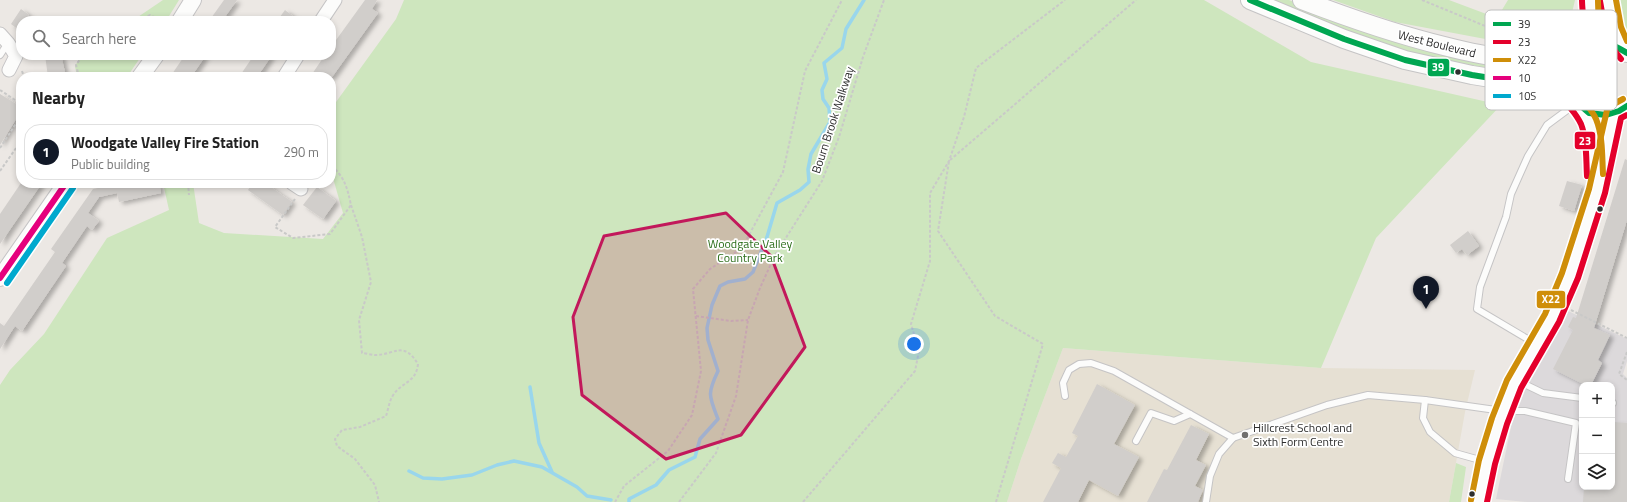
<!DOCTYPE html>
<html lang="en">
<head>
<meta charset="utf-8">
<style>
	:root { --surface:#fff; --page:#f6f6f6; --text:#222; --muted:#767676; --line:#e0e0e0; --accent:#111827 }
	body { margin:0; font-family:"Titillium Web",sans-serif; background:var(--page); color:var(--text) }
	.controls { position:absolute; right:12px; bottom:12px; display:grid; overflow:hidden; border-radius:8px; box-shadow:0 2px 6px #0003 }
	.controls button { width:36px; height:36px; display:grid; place-items:center; padding:0; border:0; border-bottom:1px solid var(--line); background:var(--surface); color:var(--text); font:20px sans-serif }
	.you { position:absolute; left:914px; top:344px; width:14px; height:14px; margin:-10px; border:3px solid #fff; border-radius:50%; background:#1a73e8; box-shadow:0 0 0 6px #1a73e833 }
	.badge { display:grid; place-items:center; width:26px; height:26px; border-radius:50%; background:var(--accent); color:#fff; font-size:13px; font-weight:700 }
	.pin { position:absolute; translate:-50% -33px; filter:drop-shadow(0 1px 2px #0008) }
	.pin::after { content:''; position:absolute; top:21px; width:14px; height:12px; background:inherit; clip-path:polygon(0 0,100% 0,50% 100%) }
	.list { margin:0; padding:0; list-style:none }
	h2 { display:flex; justify-content:space-between; align-items:center; height:52px; margin:0; padding:0 16px; font-size:17px }
	h2 small { font-size:13px; font-weight:400; color:var(--muted) }
	.list li { display:grid; grid-template-columns:26px 1fr auto; gap:12px; align-items:center; box-sizing:border-box; height:56px; margin:0 8px 8px; padding:0 8px; border:1px solid var(--line); border-radius:16px }
	.list b { display:block; font-size:15px; white-space:nowrap }
	.list p { margin:0; font-size:13px; white-space:nowrap; color:var(--muted) }
	.list em { font-size:13px; font-style:normal; color:var(--muted) }
	.icon { flex:none; width:22px; height:22px; fill:none; stroke:currentColor; stroke-width:2; stroke-linecap:round; stroke-linejoin:round }
	.map { position:relative; flex:none; width:1627px; height:502px; overflow:hidden }
	.search { position:absolute; background:var(--surface); box-shadow:0 2px 6px #0003; left:16px; top:16px; width:320px; height:44px; display:flex; align-items:center; gap:10px; box-sizing:border-box; padding:0 14px; border-radius:16px; color:var(--muted); font-size:15px }
	.panel { position:absolute; background:var(--surface); box-shadow:0 2px 6px #0003; left:16px; top:72px; width:320px; height:116px; border-radius:16px }
	.map>svg:first-child { display:block }
</style>
</head>
<body>
<div class="map">
<svg width="1627" height="502" viewBox="0 0 1627 502">
	<defs>
		<filter id="shadow"><feDropShadow dx="4" dy="2.5" stdDeviation="2" flood-color="#0004"/></filter>
	</defs>
	<rect width="100%" height="100%" fill="#ece8e4"/>
	<path fill="#dcd9db" fill-rule="evenodd" d="M1566 310 1627 339V361L1623 374 1627 378V502H1527L1496 499 1512 422 1524 391ZM1582 385H1612V487H1582Z"/>
	<polygon fill="#e6e0d3" points="1063,348 1321,368 1475,370 1465,412 1449,502 1007,502 1021,459"/>
	<g fill="#cee6be">
		<polygon points="163,0 179,0 166,21 132,21"/>
		<polygon points="404,0 1204,0 1311,62 1501,105 1376,238 1321,368 1063,348 1021,459 1007,502 0,502 0,385 10,370 44,334 107,238 169,210 163,183 193,183 199,223 224,233 323,239 343,213 331,171 331,109 396,19"/>
		<polygon points="1264,0 1289,0 1358,28 1515,66 1553,70 1551,81 1416,54 1347,32"/>
		<polygon points="1333,0 1449,0 1497,18 1508,0 1575,0 1570,22 1558,33 1540,39 1496,41 1395,22"/>
		<polygon points="1616,0 1627,0 1627,32 1625,29"/>
		<polygon points="82,55 142,55 127,77 77,77 75,66"/>
		<polygon points="1456,463 1466,467 1461,502 1449,502"/>
	</g>
	<g fill="none" stroke-linecap="round" stroke-linejoin="round">
		<g stroke="#99d6ec" stroke-width="3.5">
			<polyline points="530,387 539,443 552,472"/>
			<polyline points="409,471 423,478 442,479 472,475 497,465 514,461 542,467 577,487 587,496 611,500"/>
			<path d="M629 502V499L656 485 669 470 695 457 700 439 718 419C709 396 707 394 718 371L708 340 707 328 712 305 720 286 728 282 745 279 753 272 767 237 777 203 800 190 809 182 808 169 811 154 830 122 829 108 823 99 822 90 827 79 824 63 842 48 846 29 864 0"/>
		</g>
	</g>
	<g fill="#d1cecb" filter="url(#shadow)">
		<polygon points="224,0 237,0 222,21 209,21"/>
		<polygon points="365,0 377,0 372,9 378,13 332,77 310,77 325,55 331,55 331,47"/>
		<polygon points="21,9 29,15 25,21 21,21 21,27 19,30 11,24"/>
		<polygon points="285,10 299,21 277,21"/>
		<polygon points="45,55 61,55 66,77 48,77"/>
		<polygon points="185,55 206,55 191,77 170,77"/>
		<polygon points="254,55 272,55 257,77 239,77"/>
		<polygon points="0,94 21,107 21,111 0,145"/>
		<polygon points="1625,159 1627,160 1627,220 1594,328 1610,335 1598,360 1602,363 1591,385 1585,385 1553,369 1573,330 1568,327 1573,317 1576,318"/>
		<polygon points="1567,181 1582,185 1574,211 1559,206"/>
		<polygon points="21,183 42,183 0,244 0,214"/>
		<polygon points="123,183 159,183 161,193 119,202 117,193 99,197 88,213 99,221 92,230 87,226 62,263 66,266 22,331 15,326 0,349 0,323 4,326 55,252 51,249 93,189"/>
		<polygon points="253,183 265,183 292,202 283,215 248,190"/>
		<polygon points="317,187 336,201 323,219 303,205"/>
		<polygon points="1468,231 1479,246 1467,255 1462,249 1456,253 1450,245"/>
		<polygon points="1097,384 1135,405 1114,444 1139,457 1118,496 1089,480 1078,502 1043,502 1061,468 1052,463 1058,453 1066,457 1078,436 1072,433"/>
		<polygon points="1614,422 1627,423 1627,502 1583,502 1584,487 1612,487 1612,439"/>
		<polygon points="1191,425 1209,434 1196,460 1206,465 1195,486 1203,490 1198,502 1147,502 1164,469 1167,470"/>
	</g>
	<g fill="none" stroke-linecap="round" stroke-linejoin="round">
		<g stroke="#c5c4c5" stroke-width="8">
			<g id="service">
				<polyline points="0,55 8,43"/>
				<polyline points="1536,344 1477,309 1480,287 1506,217 1511,194 1528,156 1547,125 1574,105"/>
				<polyline points="1516,380 1543,393 1582,398"/>
				<polyline points="1065,396 1063,383 1069,370 1079,364 1091,363 1114,371 1233,438"/>
				<polyline points="1425,400 1503,411 1525,411 1576,423 1568,479"/>
				<polyline points="1612,403 1613,403"/>
				<polyline points="1136,441 1151,413 1174,421 1190,414"/>
				<polyline points="1206,502 1210,476 1219,454 1233,438 1327,405 1368,395 1425,400 1423,418 1430,432 1455,453 1487,462"/>
			</g>
		</g>
		<g stroke="#c5c4c5" stroke-width="15">
			<g id="minor">
				<polyline points="321,21 335,0"/>
				<polyline points="0,34 8,43 16,56 9,70"/>
				<polyline points="284,77 298,55"/>
				<polyline points="292,183 301,189"/>
			</g>
		</g>
		<g stroke="#c5c4c5" stroke-width="18">
			<g id="tertiary">
				<polyline points="1608,0 1614,30 1623,50"/>
				<polyline points="180,21 193,0"/>
				<polyline points="1588,47 1591,29 1590,0"/>
				<polyline points="140,77 156,55"/>
				<polyline points="1582,108 1589,124 1595,177"/>
				<polyline points="0,278 66,183"/>
				<polyline points="1479,502 1487,462 1499,421 1514,384 1552,318 1570,276 1597,191 1614,113"/>
			</g>
		</g>
		<g stroke="#c5c4c5" stroke-width="20">
			<g id="secondary">
				<polyline points="1250,0 1344,39 1405,60 1472,75 1540,86 1573,99"/>
				<path d="M1302 0C1349 18 1395 34 1444 46 1487 57 1533 66 1576 55"/>
				<path d="M1627 53C1580 14 1539 99 1593 114 1605 117 1617 114 1627 106"/>
			</g>
		</g>
		<g stroke="#c9c9c8" stroke-width="2" stroke-dasharray="3 2" stroke-linecap="butt">
			<polyline points="1422,0 1512,37 1517,44"/>
			<polyline points="139,21 150,15 163,21"/>
			<polyline points="22,71 24,77"/>
			<polyline points="79,77 76,65 83,55"/>
			<polyline points="0,90 21,104"/>
			<polyline points="0,148 21,116"/>
			<polyline points="0,171 21,141"/>
			<polyline points="188,183 189,195"/>
			<path d="M295 199 275 227 293 238 330 234 351 205C347 187 345 178 331 165"/>
			<path d="M351 205 362 237 371 282 359 320 362 353C366 353 371 355 375 355 395 355 403 340 418 364 416 384 401 381 392 397 389 403 388 410 386 416L360 427 342 430 335 439 337 446 355 459 375 485 379 502"/>
			<polyline points="1571,310 1627,338"/>
			<polyline points="696,316 731,321 748,320"/>
			<polyline points="1627,352 1619,374 1627,380"/>
			<polyline points="615,502 624,486 668,451 692,415 701,371 693,289 710,269 742,248 783,172 805,71 842,0"/>
			<polyline points="679,502 716,453 736,396 748,320 760,288 775,255 822,181 839,137 863,57 884,0"/>
			<polyline points="803,502 915,371 919,351 911,324 930,261 930,193 949,161 964,117 976,68 1065,0"/>
			<polyline points="996,502 1043,344 995,316 938,231 949,161 1136,0"/>
		</g>
		<use href="#service" stroke="#fcfcfb" stroke-width="6"/>
		<use href="#minor" stroke="#fcfcfb" stroke-width="13"/>
		<use href="#tertiary" stroke="#fcfcfb" stroke-width="16"/>
		<use href="#secondary" stroke="#fcfcfb" stroke-width="18"/>
		<g stroke="#fff" stroke-width="9">
			<g id="bus-1">
				<polyline points="1250,0 1344,39 1405,60 1472,75 1540,86 1573,99 1589,113 1606,115 1619,111 1627,106"/>
				<path d="M1496 57C1516 59 1538 63 1558 60 1577 57 1590 40 1610 45 1616 46 1622 50 1627 53"/>
			</g>
		</g>
		<g stroke="#fff" stroke-width="9">
			<g id="bus-2">
				<path d="M1582 0C1582 10 1586 35 1580 43 1579 45 1575 47 1573 49 1566 56 1560 67 1559 78 1558 102 1573 106 1581 124 1587 139 1586 159 1587 176"/>
				<path d="M1600 1C1604 22 1606 43 1621 59"/>
				<polyline points="1487,502 1495,464 1507,424 1521,388 1559,322 1578,278 1605,193 1621,118 1627,115"/>
			</g>
		</g>
		<g stroke="#fff" stroke-width="9">
			<g id="bus-3">
				<path d="M1598 0C1598 11 1601 43 1594 52 1592 54 1589 56 1587 58 1581 63 1576 71 1575 79 1574 96 1590 105 1596 119 1603 136 1602 157 1603 174"/>
				<polyline points="1616,0 1621,27 1627,41"/>
				<polyline points="1471,500 1479,460 1492,418 1507,380 1545,314 1562,273 1589,189 1607,110 1610,106 1623,99"/>
			</g>
		</g>
		<g stroke="#fff" stroke-width="9">
			<polyline id="bus-4" points="0,278 66,183"/>
		</g>
		<g stroke="#fff" stroke-width="9">
			<polyline id="bus-5" points="7,283 73,188"/>
		</g>
		<use href="#bus-1" stroke="#00a651" stroke-width="6"/>
		<use href="#bus-2" stroke="#e4002b" stroke-width="6"/>
		<use href="#bus-3" stroke="#cf8e09" stroke-width="6"/>
		<use href="#bus-4" stroke="#e5007d" stroke-width="6"/>
		<use href="#bus-5" stroke="#00a9ce" stroke-width="6"/>
	</g>
	<path fill="#c2185b" fill-opacity="0.2" stroke="#c2185b" stroke-width="3" stroke-linejoin="round" d="M726 213 771 256 805 347 741 435 666 459 582 395 573 317 604 236Z"/>
	<g fill="#2e2e2e" stroke="#fff" stroke-width="1.5">
		<circle cx="1458" cy="72" r="3.5"/>
		<circle cx="1600" cy="209" r="3.5"/>
		<circle cx="1472" cy="494" r="3.5"/>
	</g>
	<circle fill="#706f6e" stroke="#fff" stroke-width="1.5" cx="1245" cy="435" r="4"/>
	<g text-anchor="middle" stroke-width="3.5" stroke-linejoin="round" paint-order="stroke">
		<g font-size="12" fill="#2e2e2e" stroke="#fff">
			<text transform="translate(1437 44) rotate(14)" y="4">West Boulevard</text>
			<text transform="translate(833 120) rotate(-72)" y="4">Bourn Brook Walkway</text>
		</g>
		<g font-size="12" fill="#2c6e1b" stroke="#fff">
			<text x="750" y="248">Woodgate Valley<tspan x="750" dy="14">Country Park</tspan></text>
		</g>
		<g font-size="12" fill="#2e2e2e" stroke="#fff" text-anchor="start">
			<text x="1253" y="432">Hillcrest School and<tspan x="1253" dy="14">Sixth Form Centre</tspan></text>
		</g>
	</g>
	<rect x="1485" y="10" width="132" height="100" rx="6" fill="#fff" stroke="#c0c0c0" stroke-width="1"/>
	<rect x="1493" y="22" width="18" height="4" fill="#00a651"/>
	<rect x="1493" y="40" width="18" height="4" fill="#e4002b"/>
	<rect x="1493" y="58" width="18" height="4" fill="#cf8e09"/>
	<rect x="1493" y="76" width="18" height="4" fill="#e5007d"/>
	<rect x="1493" y="94" width="18" height="4" fill="#00a9ce"/>
	<g font-size="11" fill="#2e2e2e">
		<text x="1518" y="28">39</text>
		<text x="1518" y="46">23</text>
		<text x="1518" y="64">X22</text>
		<text x="1518" y="82">10</text>
		<text x="1518" y="100">10S</text>
	</g>
	<g stroke="#fff" stroke-width="1.5">
		<rect x="1427" y="58" width="23" height="19" rx="4" fill="#00a651"/>
		<rect x="1574" y="131" width="22" height="19" rx="4" fill="#e4002b"/>
		<rect x="1536" y="290" width="30" height="19" rx="4" fill="#cf8e09"/>
	</g>
	<g font-size="11" text-anchor="middle" font-weight="bold" fill="#fff">
		<text x="1438" y="71">39</text>
		<text x="1585" y="145">23</text>
		<text x="1551" y="303">X22</text>
	</g>
</svg>
<div class="controls">
<button>+</button>
<button>−</button>
<button><svg class="icon" aria-label="layers" viewBox="0 0 24 24"><path d="M12 4l9 5-9 5-9-5zM3 14l9 5 9-5"/></svg></button>
</div>
<div class="you"></div>
<div class="pin badge" style="left:1426px;top:309px">1</div>
<div class="search"><svg class="icon" aria-label="search" viewBox="0 0 24 24"><circle cx="10" cy="10" r="6"/><path d="M15 15l6 6"/></svg>Search here</div>
<section class="panel">
<h2>Nearby<small></small></h2>
<ul class="list">
<li><span class="badge">1</span><div><b>Woodgate Valley Fire Station</b><p>Public building</p></div><em>290 m</em></li>
</ul>
</section>
</div>
</body>
</html>
